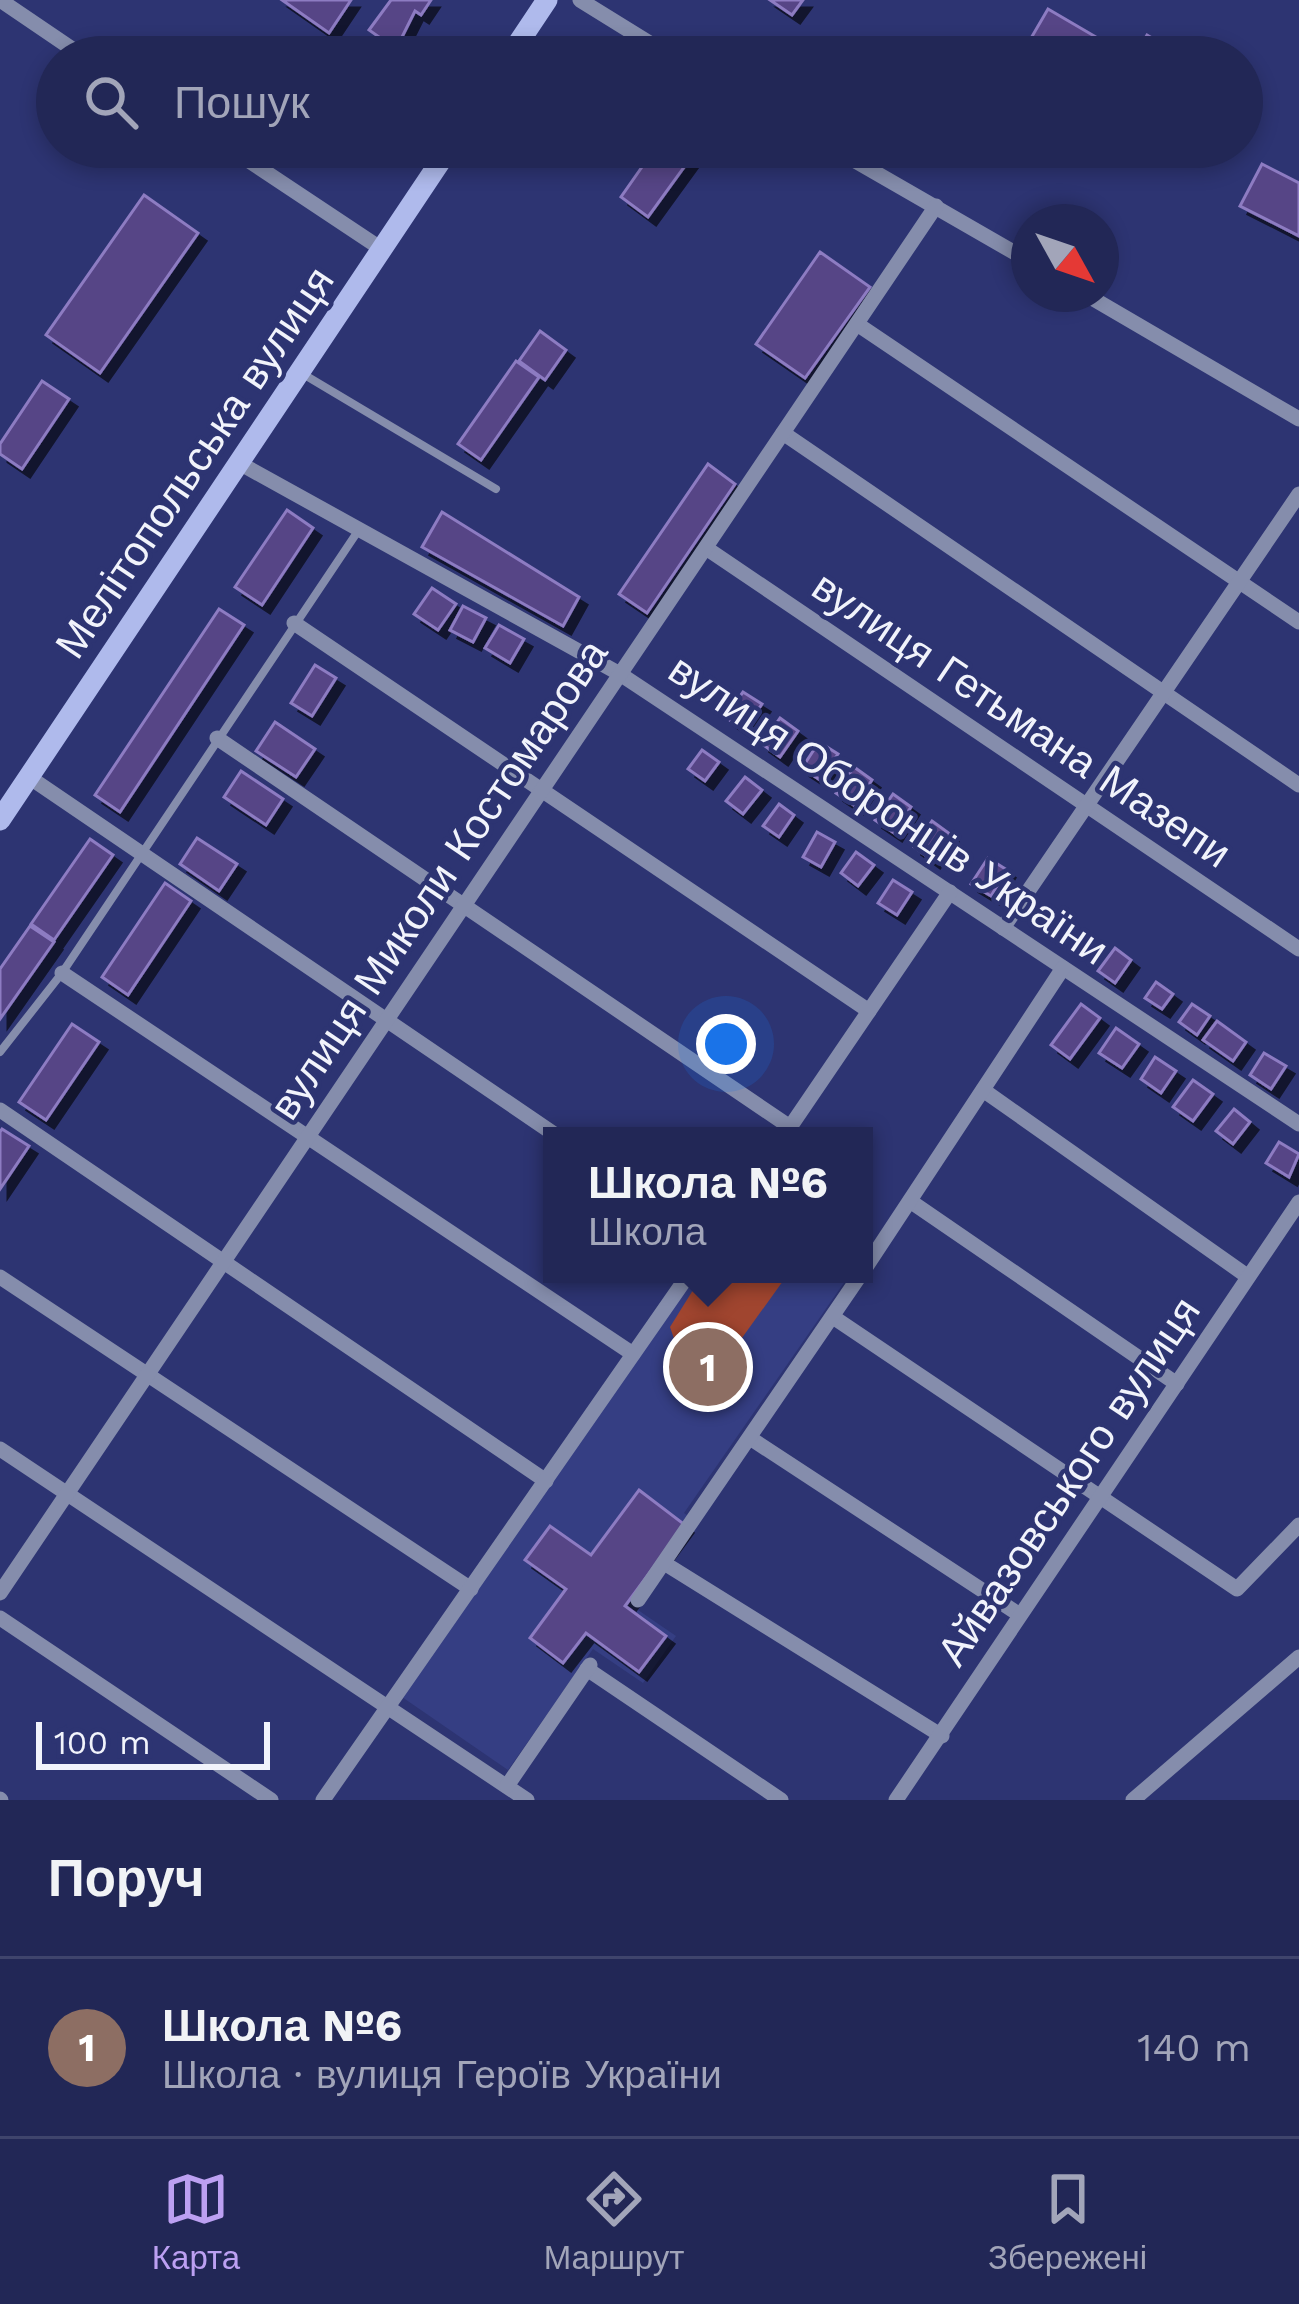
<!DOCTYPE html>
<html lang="uk">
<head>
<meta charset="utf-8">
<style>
	:root { --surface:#222756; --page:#2e3360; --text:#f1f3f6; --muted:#a2a5b9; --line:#3f446c; --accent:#bca0f2 }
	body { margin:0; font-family:"Work Sans",sans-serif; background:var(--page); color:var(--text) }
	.compass { position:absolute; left:1011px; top:204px; width:108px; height:108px; border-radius:50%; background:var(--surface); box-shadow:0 6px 18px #0003; rotate:130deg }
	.scale { position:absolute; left:36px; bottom:30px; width:234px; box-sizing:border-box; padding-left:12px; border:6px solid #f1f3fb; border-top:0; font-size:33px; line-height:42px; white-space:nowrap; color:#f1f3fb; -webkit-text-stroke:9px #2d3472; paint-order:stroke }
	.you { position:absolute; left:726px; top:1044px; width:42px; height:42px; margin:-30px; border:9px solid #fff; border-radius:50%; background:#1a73e8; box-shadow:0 0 0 18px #1a73e833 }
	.badge { display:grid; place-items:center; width:78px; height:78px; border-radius:50%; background:var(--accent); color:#fff; font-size:39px; font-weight:700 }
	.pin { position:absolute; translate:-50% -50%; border:6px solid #fff; box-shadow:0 3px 12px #0006 }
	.popup { position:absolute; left:543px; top:1127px; width:330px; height:156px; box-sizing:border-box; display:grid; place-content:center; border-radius:0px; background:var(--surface); filter:drop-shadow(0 3px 9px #0005); font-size:39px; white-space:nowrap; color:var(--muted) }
	.popup b { font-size:45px; color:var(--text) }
	.popup::after { content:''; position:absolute; left:50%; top:100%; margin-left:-24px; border:24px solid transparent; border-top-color:var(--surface) }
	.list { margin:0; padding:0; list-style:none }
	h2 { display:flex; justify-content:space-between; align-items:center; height:156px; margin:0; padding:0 48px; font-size:51px }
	h2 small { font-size:39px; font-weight:400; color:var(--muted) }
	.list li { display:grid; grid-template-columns:78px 1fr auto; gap:36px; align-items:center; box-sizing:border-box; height:180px; padding:0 48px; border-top:3px solid var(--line) }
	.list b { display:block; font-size:45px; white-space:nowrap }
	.list p { margin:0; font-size:39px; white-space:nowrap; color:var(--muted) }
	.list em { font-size:39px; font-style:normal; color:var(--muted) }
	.icon { flex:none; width:66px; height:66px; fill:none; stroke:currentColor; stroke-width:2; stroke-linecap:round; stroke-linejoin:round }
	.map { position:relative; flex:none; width:1299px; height:1800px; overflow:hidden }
	.search { position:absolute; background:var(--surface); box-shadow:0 6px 18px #0003; left:36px; right:36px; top:36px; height:132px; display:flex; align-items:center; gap:30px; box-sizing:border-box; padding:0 42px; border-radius:66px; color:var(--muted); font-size:45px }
	.sheet { height:336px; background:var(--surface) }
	nav { display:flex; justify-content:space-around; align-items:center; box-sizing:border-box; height:168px; border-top:3px solid var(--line); background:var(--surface); font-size:33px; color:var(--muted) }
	nav a { display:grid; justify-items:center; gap:6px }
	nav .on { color:var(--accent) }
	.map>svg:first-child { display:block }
</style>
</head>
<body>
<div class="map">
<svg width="1299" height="1800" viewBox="0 0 1299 1800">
	<defs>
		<filter id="shadow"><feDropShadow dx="8" dy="8" stdDeviation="0" flood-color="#0009"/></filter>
	</defs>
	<rect width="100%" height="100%" fill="#2d3472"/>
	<polygon fill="#353e83" points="695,1274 850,1274 684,1513 698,1523 638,1610 676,1636 643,1683 593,1649 508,1770 402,1697"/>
	<polygon fill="#a0452f" points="703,1274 788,1274 729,1356 703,1365 679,1353 670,1327"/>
	<g fill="#574486" stroke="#8d7bc2" stroke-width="3" filter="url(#shadow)">
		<polygon points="282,0 351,0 329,33"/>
		<polygon points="391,0 431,0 421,15 415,11 396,49 369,30"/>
		<polygon points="770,0 803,0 792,15"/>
		<polygon points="1048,9 1101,40 1091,57 1064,51 1060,57 1020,57"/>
		<polygon points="1147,35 1184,57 1134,57"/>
		<polygon points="656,147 698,148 648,217 621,197"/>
		<polygon points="1262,164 1299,183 1299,236 1240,206"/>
		<polygon points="144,195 198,233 100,373 46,335"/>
		<polygon points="820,252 870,287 805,378 756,344"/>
		<polygon points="540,331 566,350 545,380 519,361"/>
		<polygon points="516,361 539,377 481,460 458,444"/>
		<polygon points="42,381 69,399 22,469 0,454 0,444"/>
		<polygon points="708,464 735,484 647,613 619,594"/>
		<polygon points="287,510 313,528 262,605 235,587"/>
		<polygon points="442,512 579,597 563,626 422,547"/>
		<polygon points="432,588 456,604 438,630 414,614"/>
		<polygon points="463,606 486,618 473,642 450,630"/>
		<polygon points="219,609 244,625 120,812 95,795"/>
		<polygon points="499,625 524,639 510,663 485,648"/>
		<polygon points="315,665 336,678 312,716 291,703"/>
		<polygon points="743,692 762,704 744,730 725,717"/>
		<polygon points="780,718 798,731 780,757 762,744"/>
		<polygon points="275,722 315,749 296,777 256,751"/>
		<polygon points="819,742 838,754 820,780 802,768"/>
		<polygon points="702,750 719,762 705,781 688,769"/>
		<polygon points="854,767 872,780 855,806 836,793"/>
		<polygon points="241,771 283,799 266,825 224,797"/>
		<polygon points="745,777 762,790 743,814 726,801"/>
		<polygon points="893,794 911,807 894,833 875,820"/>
		<polygon points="779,804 794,815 779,837 763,826"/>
		<polygon points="932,821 950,834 932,860 914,847"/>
		<polygon points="817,832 835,842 821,867 803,857"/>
		<polygon points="197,838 237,864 219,891 180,864"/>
		<polygon points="90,839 113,855 54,940 31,924"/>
		<polygon points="856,852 874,865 858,886 841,873"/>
		<polygon points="988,858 1007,870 991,896 971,884"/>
		<polygon points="893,880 912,892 897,915 878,903"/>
		<polygon points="165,883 191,901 128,995 102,977"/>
		<polygon points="30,926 54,942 0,1019 0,969"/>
		<polygon points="1115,948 1131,960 1115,983 1098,971"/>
		<polygon points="1156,982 1173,994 1162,1009 1145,998"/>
		<polygon points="1081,1004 1100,1018 1070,1059 1051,1045"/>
		<polygon points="1192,1004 1210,1016 1197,1035 1179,1022"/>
		<polygon points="1217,1021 1246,1042 1233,1061 1203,1040"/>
		<polygon points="72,1024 99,1042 46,1120 19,1102"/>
		<polygon points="1116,1028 1139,1044 1122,1068 1099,1053"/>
		<polygon points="1264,1053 1286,1066 1271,1089 1250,1075"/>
		<polygon points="1155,1057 1176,1071 1161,1093 1141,1079"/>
		<polygon points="1193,1080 1213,1094 1193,1121 1173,1107"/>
		<polygon points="1234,1109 1250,1122 1233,1144 1216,1131"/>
		<polygon points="2,1129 29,1146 0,1189 0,1132"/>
		<polygon points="1279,1142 1299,1154 1289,1177 1266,1163"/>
		<polygon points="639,1490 685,1525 625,1606 666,1636 639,1672 586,1633 563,1663 530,1638 566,1589 525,1560 550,1526 591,1555"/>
	</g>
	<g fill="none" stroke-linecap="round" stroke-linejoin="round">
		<g stroke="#858dac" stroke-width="8">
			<polyline points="303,374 496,489"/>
			<polyline points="0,1052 62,973 358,531"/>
		</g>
		<g stroke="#858dac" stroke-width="15">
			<polyline points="0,0 84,57"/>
			<polyline points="580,0 672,57"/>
			<polyline points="228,147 383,250"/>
			<polyline points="831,147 1029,261"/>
			<polyline points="1085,294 1299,419"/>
			<polyline points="857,324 1299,622"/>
			<polyline points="783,433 1299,785"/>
			<polyline points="241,464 620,674 1299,1124"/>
			<polyline points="706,548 1299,949"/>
			<polyline points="294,623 869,1011"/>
			<polyline points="217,738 790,1127"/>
			<polyline points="29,777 557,1136"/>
			<polyline points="1003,928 1299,494"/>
			<polyline points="62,973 633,1354"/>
			<polyline points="983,1090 1247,1276"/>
			<polyline points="0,1110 546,1481"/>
			<polyline points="784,1136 950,892"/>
			<polyline points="910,1201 1177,1384"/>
			<polyline points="864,1270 1063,968"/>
			<polyline points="0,1277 471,1589"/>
			<polyline points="833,1317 1237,1589 1299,1525"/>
			<polyline points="750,1438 1020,1615"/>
			<polyline points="0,1449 527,1800"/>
			<polyline points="664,1563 942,1736"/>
			<polyline points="0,1593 936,206"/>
			<polyline points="638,1600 861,1274"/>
			<polyline points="0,1618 271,1800"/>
			<polyline points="587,1669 781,1800"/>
			<polyline points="507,1786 590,1665"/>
			<polyline points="0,1799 1,1800"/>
			<polyline points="323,1800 689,1274"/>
			<polyline points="896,1800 1299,1202"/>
			<polyline points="1133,1800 1299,1657"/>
		</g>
		<g stroke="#afbaec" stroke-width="21">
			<polyline points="509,57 547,0"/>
			<polyline points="0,820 450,147"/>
		</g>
	</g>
	<g text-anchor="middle" stroke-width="9" stroke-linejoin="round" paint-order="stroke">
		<g font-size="42" fill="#f1f3fb" stroke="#2d3472">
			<text transform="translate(194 462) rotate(-56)" y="15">Мелітопольська вулиця</text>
			<text transform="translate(1022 719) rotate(34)" y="15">вулиця Гетьмана Мазепи</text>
			<text transform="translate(889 809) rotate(34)" y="15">вулиця Оборонців України</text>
			<text transform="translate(438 879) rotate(-56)" y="15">вулиця Миколи Костомарова</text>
			<text transform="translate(1068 1481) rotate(-56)" y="15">Айвазовського вулиця</text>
		</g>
	</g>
</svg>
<svg class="compass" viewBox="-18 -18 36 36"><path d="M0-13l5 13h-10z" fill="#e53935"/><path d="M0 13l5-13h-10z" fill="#a2a5b9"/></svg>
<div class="scale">100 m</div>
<div class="you"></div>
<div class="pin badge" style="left:708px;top:1367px;background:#8d6e63">1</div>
<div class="popup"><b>Школа №6</b>Школа</div>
<div class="search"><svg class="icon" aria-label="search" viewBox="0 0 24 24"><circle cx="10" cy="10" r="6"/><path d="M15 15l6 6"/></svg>Пошук</div>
</div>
<section class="sheet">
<h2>Поруч<small></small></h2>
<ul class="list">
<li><span class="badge" style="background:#8d6e63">1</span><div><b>Школа №6</b><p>Школа · вулиця Героїв України</p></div><em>140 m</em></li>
</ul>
</section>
<nav>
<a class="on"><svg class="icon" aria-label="map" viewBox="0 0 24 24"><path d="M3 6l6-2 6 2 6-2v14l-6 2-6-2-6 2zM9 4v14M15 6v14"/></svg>Карта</a>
<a><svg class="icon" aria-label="directions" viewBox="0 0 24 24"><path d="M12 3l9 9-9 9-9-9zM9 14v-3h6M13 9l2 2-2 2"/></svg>Маршрут</a>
<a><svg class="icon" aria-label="saved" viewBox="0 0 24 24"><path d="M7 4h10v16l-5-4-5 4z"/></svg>Збережені</a>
</nav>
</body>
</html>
